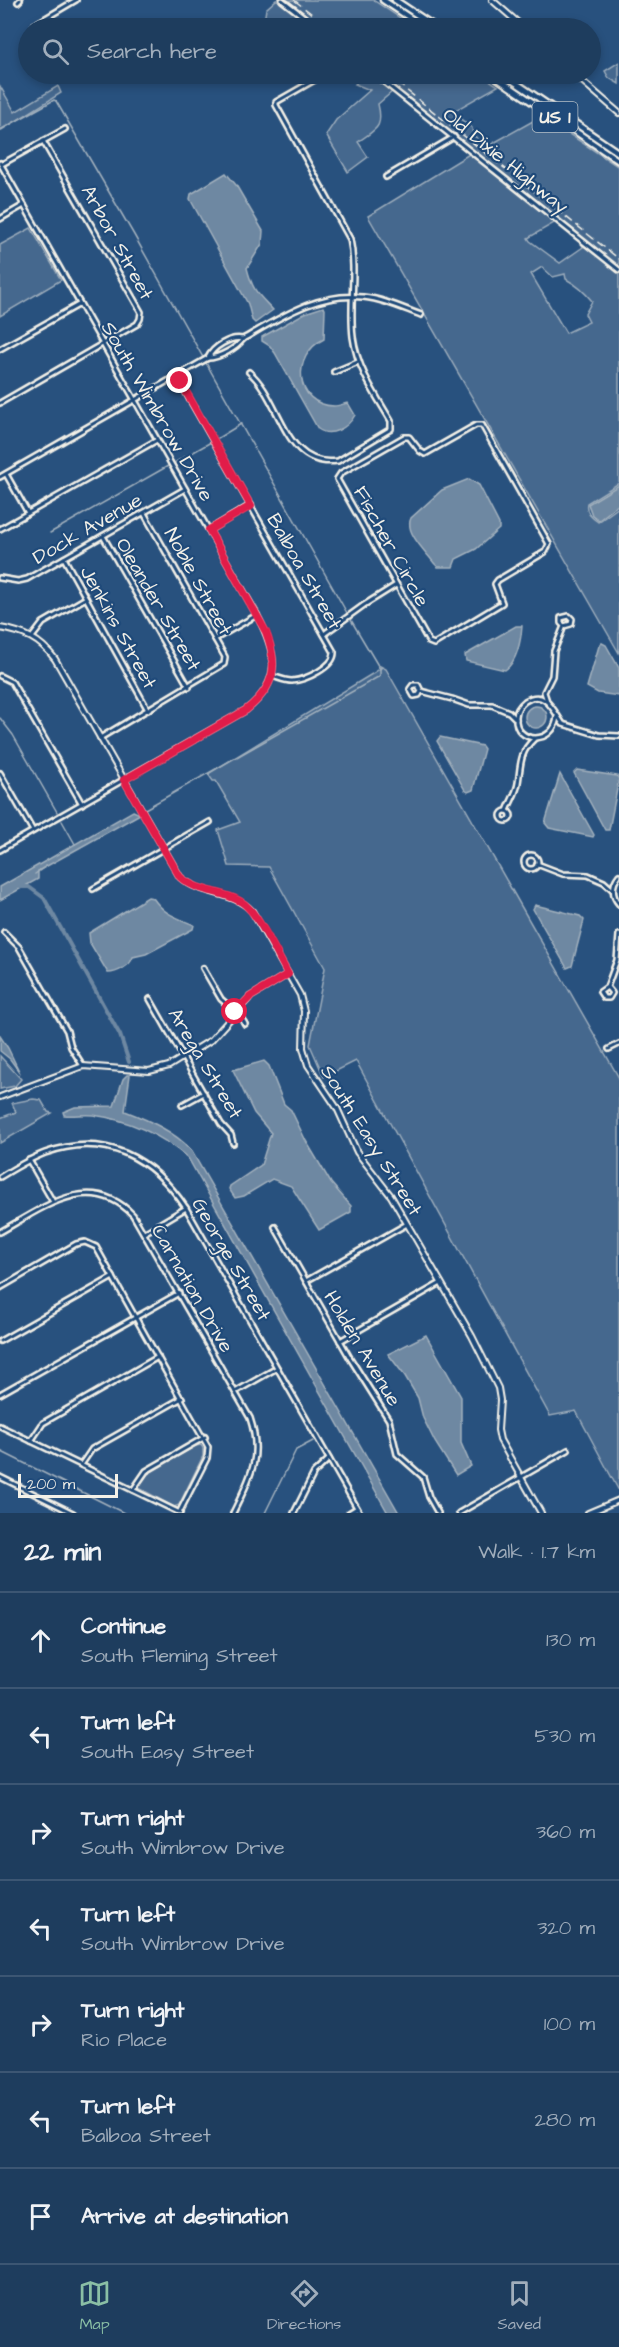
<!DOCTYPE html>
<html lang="en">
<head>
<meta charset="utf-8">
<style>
	:root { --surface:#1e3d5e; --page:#264464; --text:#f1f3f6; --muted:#a1aebc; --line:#3c5673; --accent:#8abfa5 }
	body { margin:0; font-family:"Architects Daughter",sans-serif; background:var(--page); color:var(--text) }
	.scale { position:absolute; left:18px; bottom:15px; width:100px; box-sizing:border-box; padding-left:6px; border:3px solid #f4f1e8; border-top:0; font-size:16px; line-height:21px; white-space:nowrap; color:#f4f1e8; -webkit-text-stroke:4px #1f4a7a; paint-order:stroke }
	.stop { position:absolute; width:18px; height:18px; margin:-14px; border:4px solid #e11d48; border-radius:50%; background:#fff }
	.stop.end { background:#e11d48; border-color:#fff; box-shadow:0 2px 6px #0008 }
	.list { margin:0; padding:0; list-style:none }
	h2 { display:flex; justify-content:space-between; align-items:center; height:78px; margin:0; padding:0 24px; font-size:26px }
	h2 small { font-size:20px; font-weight:400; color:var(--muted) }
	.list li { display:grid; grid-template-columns:39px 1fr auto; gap:18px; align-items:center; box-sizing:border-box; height:96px; padding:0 24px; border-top:2px solid var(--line) }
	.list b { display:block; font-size:22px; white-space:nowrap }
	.list p { margin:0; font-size:20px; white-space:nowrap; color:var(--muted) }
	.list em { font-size:20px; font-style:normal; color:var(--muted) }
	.icon { flex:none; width:33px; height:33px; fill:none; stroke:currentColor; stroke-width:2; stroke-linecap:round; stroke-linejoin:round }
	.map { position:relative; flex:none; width:619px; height:1513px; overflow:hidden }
	.search { position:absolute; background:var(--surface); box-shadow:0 3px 9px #0003; left:18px; right:18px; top:18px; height:66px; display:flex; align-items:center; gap:15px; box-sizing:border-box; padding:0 21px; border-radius:33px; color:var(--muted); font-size:22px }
	.sheet { height:750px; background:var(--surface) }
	nav { display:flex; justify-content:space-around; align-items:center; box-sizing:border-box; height:84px; border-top:2px solid var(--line); background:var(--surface); font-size:16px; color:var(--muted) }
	nav a { display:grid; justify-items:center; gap:3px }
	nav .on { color:var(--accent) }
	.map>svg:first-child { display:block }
</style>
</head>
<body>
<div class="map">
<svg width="619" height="1513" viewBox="0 0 619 1513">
	<rect width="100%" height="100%" fill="#28517e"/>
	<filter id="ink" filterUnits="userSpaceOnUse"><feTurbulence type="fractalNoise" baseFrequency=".0167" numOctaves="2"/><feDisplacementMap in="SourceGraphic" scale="12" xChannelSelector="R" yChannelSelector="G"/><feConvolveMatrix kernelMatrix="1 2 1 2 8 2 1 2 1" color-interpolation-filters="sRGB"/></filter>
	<g filter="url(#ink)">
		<g fill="#45688e" stroke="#9cacbb" stroke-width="1.5" fill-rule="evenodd">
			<polygon points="276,0 279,0 302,18 295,23 295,28 263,28 266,9"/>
			<polygon points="287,0 373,0 415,28 324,28"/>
			<polygon points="619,62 619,84 609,78 605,71"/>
			<path d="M366 74H371L393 91 378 104C384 129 375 129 358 142L368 157 348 172 326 135 336 120 370 90 355 84Z"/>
			<polygon points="377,74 480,74 498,86 452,112 472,128 473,135 488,146 542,116 619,167 619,267"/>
			<polygon points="0,86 15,112 58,86 61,93 0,131"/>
			<path d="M471 153 556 222 528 238 530 241 560 263 583 247 580 240 619 272V483L587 503C585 512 591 517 598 522L619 507V653L368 216ZM542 267 553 277 565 274 566 279C577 285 584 291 592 301L585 314 589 322 566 333 531 274Z"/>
			<polygon points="31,228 61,280 0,316 0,245"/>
			<polygon points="380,666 386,669 619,1078 619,1491 576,1411 550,1416 356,1061 324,1077 310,1045 325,968 269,867 229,866 218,830 240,822 216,781 213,781 208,774 372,674 381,668"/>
			<polygon points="0,1056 21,1079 15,1086 0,1089"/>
			<polygon points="33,1099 41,1100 48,1112 52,1113 0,1143 0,1118 16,1112 12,1103"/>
			<polygon points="201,1445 203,1448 203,1456 179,1505 174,1507 137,1487 146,1475 195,1446"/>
		</g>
		<g fill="#6e88a2" stroke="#a4b2be" stroke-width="1.5">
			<path d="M226 173 236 185 263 231 262 244 247 268C253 292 258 294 273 310L255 323 252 320 248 304 190 199 191 194Z"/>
			<path d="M323 307 325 309 324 339C291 355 294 405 334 406 338 406 343 404 348 403L355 415C348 428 330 438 318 429L275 353 270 346 262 341V337L305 313Z"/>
			<path d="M469 479 479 485 499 524V529L476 549 456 559 453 567H438L434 563C426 552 404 532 411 518L442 490Z"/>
			<polygon points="619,485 619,504 599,520 592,515 588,504"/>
			<path d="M516 626H522C521 640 517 662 505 670L466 661 465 655Z"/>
			<polygon points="602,643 606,645 619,668 619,696 598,693 587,687 599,646"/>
			<circle cx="536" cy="717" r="11"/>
			<polygon points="440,737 482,746 484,749 473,790 468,792 465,790 437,741"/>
			<polygon points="577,770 617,776 619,779 609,830 605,830 574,773"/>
			<polygon points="560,774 594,835 593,837 549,828 545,823"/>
			<polygon points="133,811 140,814 38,871 38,879 0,900 0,887"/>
			<path d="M148 897 153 898C165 915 175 917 194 925L193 929 146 954 133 957C130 966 117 973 108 973L90 943 89 933Z"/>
			<polygon points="535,905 580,916 584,920 572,966 567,968 533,909"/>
			<polygon points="0,1036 8,1048 20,1073 10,1059 0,1051"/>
			<polygon points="264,1061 269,1066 284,1104 291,1110 306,1141 331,1183 351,1206 351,1212 319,1230 291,1186 272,1179 244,1196 235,1198 229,1189 230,1186 261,1165 271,1133 254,1113 233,1070"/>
			<path d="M127 1075H130L125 1111C148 1120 174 1131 191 1150L399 1513H388L188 1158C160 1134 130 1120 93 1115 83 1114 74 1116 64 1115L63 1112 75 1107 114 1106 123 1079Z"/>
			<polygon points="426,1335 461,1397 461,1443 471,1466 456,1475 435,1442 423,1418 418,1398 405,1376 388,1354"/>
		</g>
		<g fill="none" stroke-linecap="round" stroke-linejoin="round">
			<g stroke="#a4b2be" stroke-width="1.5">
				<polyline points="0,130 54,100 56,101 134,235 347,613"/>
				<polyline points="218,438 241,424"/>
				<polyline points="176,462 211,442"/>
				<polyline points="50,533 168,466"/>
				<polyline points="0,718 13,735 57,812"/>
				<polyline points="145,809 378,677 380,675 380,669 351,620"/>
				<polyline points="62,821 75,844"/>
				<polyline points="35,874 46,866"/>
				<polyline points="0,1451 124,1513"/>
				<polyline points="265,1513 296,1450 313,1441"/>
			</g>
			<polyline stroke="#6e88a2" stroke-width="4" points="20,887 29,887 44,898 120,1035 129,1062"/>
			<g stroke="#f4f1e8" stroke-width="8">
				<g id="street">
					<polyline points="282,0 318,28"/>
					<polyline points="18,2 20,0"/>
					<polyline points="34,25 76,0"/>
					<polyline points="326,74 331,75 338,74"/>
					<polyline points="374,74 619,270"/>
					<path d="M0 163 257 615C277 653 283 681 246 710L0 850"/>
					<polyline points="2,164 65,129"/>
					<polyline points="386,177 454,137"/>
					<polyline points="0,219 24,205"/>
					<polyline points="0,349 80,304"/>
					<path d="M208 358C213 347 230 336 243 339"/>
					<path d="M249 372C282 399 283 469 338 461L391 429V421C375 394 357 368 353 337 349 304 357 271 350 239L276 105V102L325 74"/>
					<polyline points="334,372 358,362"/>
					<path d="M177 377 334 652C335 667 305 680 292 681 285 681 279 678 272 676"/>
					<polyline points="0,403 137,324 140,319 141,312 43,141"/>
					<polygon points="476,425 482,425 549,544 545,552 498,580 495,584 502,603 434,644 429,642 337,479 341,473 404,437 409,437 420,451 425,454"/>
					<polyline points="6,474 28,513"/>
					<path d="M0 477 208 358C219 358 237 348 243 339 281 317 318 292 363 297 383 299 402 308 421 315"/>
					<polyline points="0,529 157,440"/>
					<polyline points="209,530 251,505"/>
					<polyline points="103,536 189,687"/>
					<polyline points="64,558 148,710"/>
					<polyline points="0,578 18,581 27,579 185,489"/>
					<polyline points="324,634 364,605 396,585"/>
					<polyline points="33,636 43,623 86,598"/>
					<polyline points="215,639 257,615"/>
					<polyline points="0,676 12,682 82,804"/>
					<polyline points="421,691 419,695 414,696 410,689 413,685 418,685 421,691 452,699 469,705 492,705 509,712 516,719"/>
					<polyline points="547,701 544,692 552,676 554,651 564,626 571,624 572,619 569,616 561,618 561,623 564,626"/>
					<path d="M557 716C555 746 514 744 516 717 516 711 520 705 525 701 546 688 554 712 563 724L599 735 619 736"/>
					<polyline points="100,738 224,664 225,657 144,513"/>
					<polyline points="0,773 33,831"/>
					<circle cx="506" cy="816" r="5"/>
					<path d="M507 811C510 802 517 792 518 783 521 765 519 753 534 739"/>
					<circle cx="531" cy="862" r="7"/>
					<polyline points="537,864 563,874 588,875 604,882 613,890"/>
					<path d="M619 875C612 884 611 895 619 904"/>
					<polyline points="93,889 210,822"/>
					<polyline points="4,932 19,947 67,1031 71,1047 83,1066"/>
					<polyline points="203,968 221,999 241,1017 245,1024"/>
					<polyline points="607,987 612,993 609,998 604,998 600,992 607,987 617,960 619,935"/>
					<polyline points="150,999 221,1124 231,1135 233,1143"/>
					<polyline points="609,1049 619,1044"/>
					<polyline points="182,1105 204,1093"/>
					<polyline points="29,1160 53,1202"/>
					<path d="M0 1177C15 1168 29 1159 45 1153 106 1131 153 1158 186 1208L360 1513"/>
					<polyline points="275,1227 350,1358 389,1420 397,1454 423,1477 429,1497 438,1513"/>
					<path d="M0 1232C41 1209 90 1170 133 1215L250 1418C263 1457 250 1478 233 1513"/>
					<polyline points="144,1233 186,1208"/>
					<polyline points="306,1281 407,1224"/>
					<polyline points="0,1288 76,1244 85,1242 96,1247 208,1447 207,1458 179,1513"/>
					<polyline points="0,1341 113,1277"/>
					<polyline points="340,1341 441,1283"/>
					<polyline points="235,1392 277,1368"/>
					<polyline points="0,1394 179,1293"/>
					<polyline points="0,1426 180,1513"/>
					<polyline points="31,1441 43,1423 158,1357"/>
					<polyline points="81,1465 92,1449 182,1398"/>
					<polyline points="0,1477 73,1513"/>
					<polyline points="133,1490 146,1471 205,1437"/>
					<polyline points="294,1513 314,1473 329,1459"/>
					<polyline points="349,1513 357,1508"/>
					<polyline points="459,1513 568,1450"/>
				</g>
			</g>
			<g stroke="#f4f1e8" stroke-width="8">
				<g id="secondary">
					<polyline points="492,0 524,28"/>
					<polyline points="574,74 619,113"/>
					<path d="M0 628C24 632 40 639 55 659L180 877C201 896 232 890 252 911L300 995 304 1011 303 1048 308 1065 337 1108 357 1152 391 1196 472 1336 498 1388 500 1400 498 1430 500 1440 541 1513"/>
					<polyline points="0,1097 83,1066 149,1071 169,1066 211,1040 250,997 288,974"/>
					<polyline points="588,1513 619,1500"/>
				</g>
			</g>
			<g stroke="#f4f1e8" stroke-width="9">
				<g id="primary">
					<polyline points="383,0 425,28"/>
					<polyline points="395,0 437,28"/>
					<polyline points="491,74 619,161"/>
					<polyline points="503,74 619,153"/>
				</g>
			</g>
			<use href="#street" stroke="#1f4a7a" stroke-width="3"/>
			<use href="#secondary" stroke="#1f4a7a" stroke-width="4"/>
			<use href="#primary" stroke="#1f4a7a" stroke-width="4.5"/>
			<g stroke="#f4f1e8" stroke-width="1.5" stroke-dasharray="9 4.5" stroke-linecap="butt">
				<polyline points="294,0 330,28"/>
				<polyline points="386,74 619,259"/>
			</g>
		</g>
	</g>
	<g fill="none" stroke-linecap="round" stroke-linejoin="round" filter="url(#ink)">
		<path stroke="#e11d48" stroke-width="8" d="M180 381 251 506 209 530 266 632C279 666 275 687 246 710L124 780 180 877C197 892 220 890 240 901 257 910 278 956 288 974L250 997 235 1012"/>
	</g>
	<g text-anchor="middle" stroke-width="4.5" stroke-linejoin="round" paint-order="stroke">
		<rect fill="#1f4a7a" stroke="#b4bfc7" stroke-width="1.5" x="532.5" y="102" width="45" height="30" rx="4.5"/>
		<g font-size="18" font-weight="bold" fill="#f4f1e8">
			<text x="555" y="123">US 1</text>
		</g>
		<g font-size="20" fill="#f4f1e8" stroke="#1f4a7a">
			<text transform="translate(506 160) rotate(39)" y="7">Old Dixie Highway</text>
			<text transform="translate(118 242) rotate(61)" y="7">Arbor Street</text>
			<text transform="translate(158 411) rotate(60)" y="7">South Wimbrow Drive</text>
			<text transform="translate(87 528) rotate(-30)" y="7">Dock Avenue</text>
			<text transform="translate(392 546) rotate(61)" y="7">Fischer Circle</text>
			<text transform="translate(305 571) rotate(60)" y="7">Balboa Street</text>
			<text transform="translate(199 581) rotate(61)" y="7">Noble Street</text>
			<text transform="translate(159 604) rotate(60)" y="7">Oleander Street</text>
			<text transform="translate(119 627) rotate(61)" y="7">Jenkins Street</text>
			<text transform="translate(206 1063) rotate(59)" y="7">Arega Street</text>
			<text transform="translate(372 1140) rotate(58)" y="7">South Easy Street</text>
			<text transform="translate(232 1259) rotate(60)" y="7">George Street</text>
			<text transform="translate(193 1288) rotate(60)" y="7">Carnation Drive</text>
			<text transform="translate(363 1348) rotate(59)" y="7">Holden Avenue</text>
		</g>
	</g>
</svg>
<div class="scale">200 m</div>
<div class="stop" style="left:235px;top:1012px"></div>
<div class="stop end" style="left:180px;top:381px"></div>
<div class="search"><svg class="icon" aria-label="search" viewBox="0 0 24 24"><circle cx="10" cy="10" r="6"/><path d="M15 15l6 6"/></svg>Search here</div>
</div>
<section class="sheet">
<h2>22 min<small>Walk · 1.7 km</small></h2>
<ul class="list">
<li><svg class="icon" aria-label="ahead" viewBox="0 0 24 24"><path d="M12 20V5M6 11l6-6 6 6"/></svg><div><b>Continue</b><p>South Fleming Street</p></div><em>130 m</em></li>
<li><svg class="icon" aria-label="left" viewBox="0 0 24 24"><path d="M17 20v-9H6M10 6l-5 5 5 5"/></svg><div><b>Turn left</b><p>South Easy Street</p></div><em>530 m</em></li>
<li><svg class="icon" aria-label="right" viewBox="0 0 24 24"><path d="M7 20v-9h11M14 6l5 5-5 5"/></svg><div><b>Turn right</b><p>South Wimbrow Drive</p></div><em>360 m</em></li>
<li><svg class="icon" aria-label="left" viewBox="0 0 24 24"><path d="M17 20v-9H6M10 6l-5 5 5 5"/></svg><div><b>Turn left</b><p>South Wimbrow Drive</p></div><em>320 m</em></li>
<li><svg class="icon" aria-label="right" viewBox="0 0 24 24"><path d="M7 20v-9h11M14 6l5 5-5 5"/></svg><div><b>Turn right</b><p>Rio Place</p></div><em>100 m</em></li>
<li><svg class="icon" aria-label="left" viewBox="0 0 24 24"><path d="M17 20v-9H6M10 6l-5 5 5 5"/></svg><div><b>Turn left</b><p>Balboa Street</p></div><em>280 m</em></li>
<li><svg class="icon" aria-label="arrive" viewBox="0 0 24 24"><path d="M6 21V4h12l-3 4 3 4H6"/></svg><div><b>Arrive at destination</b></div></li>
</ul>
</section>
<nav>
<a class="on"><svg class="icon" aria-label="map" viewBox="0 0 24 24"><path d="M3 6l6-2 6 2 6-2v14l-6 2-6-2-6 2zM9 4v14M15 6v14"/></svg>Map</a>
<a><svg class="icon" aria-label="directions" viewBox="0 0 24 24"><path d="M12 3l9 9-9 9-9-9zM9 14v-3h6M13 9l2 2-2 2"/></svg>Directions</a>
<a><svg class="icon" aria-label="saved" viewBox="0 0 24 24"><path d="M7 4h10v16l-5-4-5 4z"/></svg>Saved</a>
</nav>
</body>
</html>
